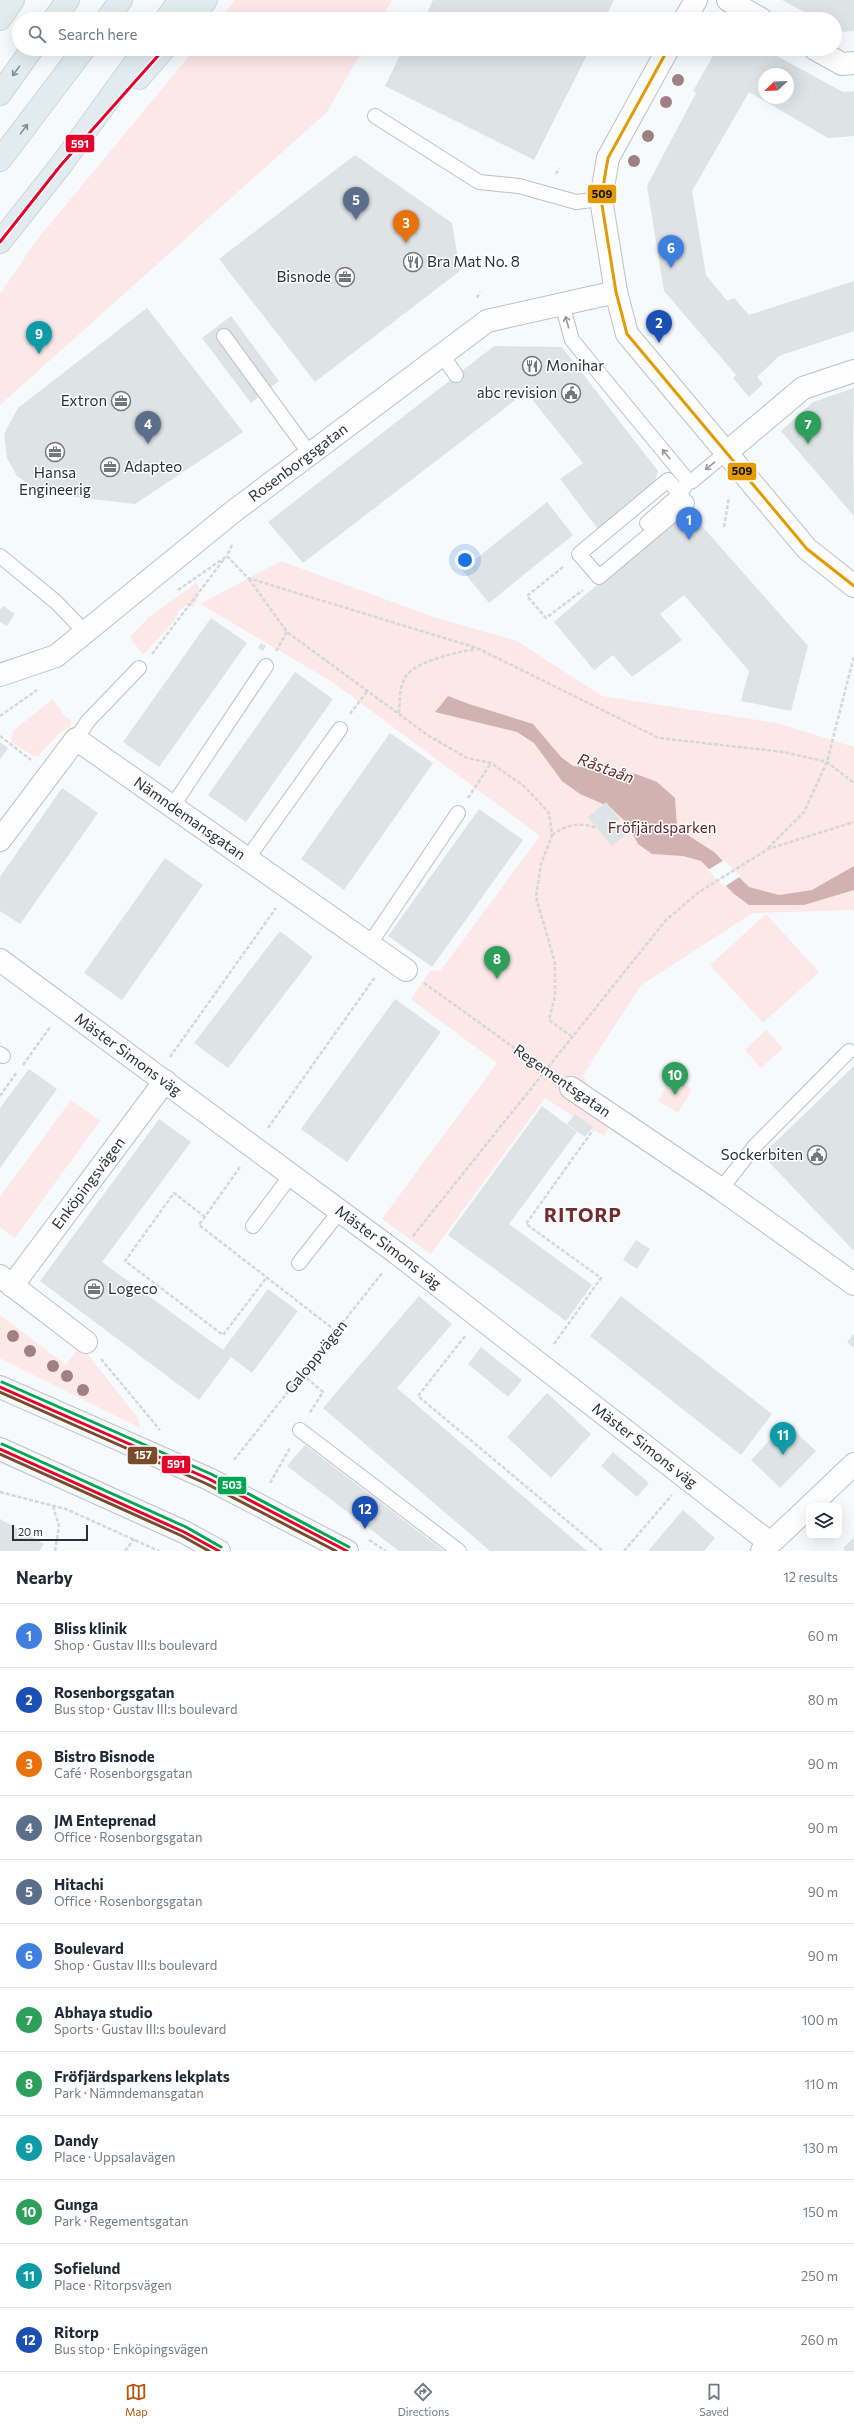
<!DOCTYPE html>
<html lang="en">
<head>
<meta charset="utf-8">
<style>
	:root { --surface:#fff; --page:#f6f6f7; --text:#1f2937; --muted:#747a83; --line:#e0e1e3; --accent:#b45309 }
	body { margin:0; font-family:Commissioner,sans-serif; background:var(--page); color:var(--text) }
	.controls { position:absolute; right:12px; bottom:12px; display:grid; overflow:hidden; border-radius:8px; box-shadow:0 4px 16px #0002 }
	.controls button { width:36px; height:36px; display:grid; place-items:center; padding:0; border:0; border-bottom:1px solid var(--line); background:var(--surface); color:var(--text); font:20px sans-serif }
	.compass { position:absolute; left:758px; top:68px; width:36px; height:36px; border-radius:50%; background:var(--surface); box-shadow:0 4px 16px #0002; rotate:247deg }
	.scale { position:absolute; left:12px; bottom:10px; width:76px; box-sizing:border-box; padding-left:4px; border:2px solid #2a3135; border-top:0; font-size:11px; line-height:14px; white-space:nowrap; color:#2a3135; -webkit-text-stroke:3px #fff; paint-order:stroke }
	.you { position:absolute; left:465px; top:560px; width:14px; height:14px; margin:-10px; border:3px solid #fff; border-radius:50%; background:#1a73e8; box-shadow:0 0 0 6px #1a73e833 }
	.badge { display:grid; place-items:center; width:26px; height:26px; border-radius:50%; background:var(--accent); color:#fff; font-size:13px; font-weight:700 }
	.pin { position:absolute; translate:-50% -33px; filter:drop-shadow(0 1px 2px #0008) }
	.pin::after { content:''; position:absolute; top:21px; width:14px; height:12px; background:inherit; clip-path:polygon(0 0,100% 0,50% 100%) }
	.list { margin:0; padding:0; list-style:none }
	h2 { display:flex; justify-content:space-between; align-items:center; height:52px; margin:0; padding:0 16px; font-size:17px }
	h2 small { font-size:13px; font-weight:400; color:var(--muted) }
	.list li { display:grid; grid-template-columns:26px 1fr auto; gap:12px; align-items:center; box-sizing:border-box; height:64px; padding:0 16px; border-top:1px solid var(--line) }
	.list b { display:block; font-size:15px; white-space:nowrap }
	.list p { margin:0; font-size:13px; white-space:nowrap; color:var(--muted) }
	.list em { font-size:13px; font-style:normal; color:var(--muted) }
	.icon { flex:none; width:22px; height:22px; fill:none; stroke:currentColor; stroke-width:2; stroke-linecap:round; stroke-linejoin:round }
	.map { position:relative; flex:none; width:854px; height:1551px; overflow:hidden }
	.search { position:absolute; background:var(--surface); box-shadow:0 4px 16px #0002; left:12px; right:12px; top:12px; height:44px; display:flex; align-items:center; gap:10px; box-sizing:border-box; padding:0 14px; border-radius:22px; color:var(--muted); font-size:15px }
	.sheet { height:820px; background:var(--surface) }
	nav { display:flex; justify-content:space-around; align-items:center; box-sizing:border-box; height:56px; border-top:1px solid var(--line); background:var(--surface); font-size:11px; color:var(--muted) }
	nav a { display:grid; justify-items:center; gap:2px }
	nav .on { color:var(--accent) }
	.map>svg:first-child { display:block }
</style>
</head>
<body>
<div class="map">
<svg width="854" height="1551" viewBox="0 0 854 1551">
	<rect width="100%" height="100%" fill="#f7fafc"/>
	<g fill="#fbe8e7">
		<polygon points="235,0 392,0 381,19 220,19"/>
		<polygon points="195,49 363,49 327,112 0,405 0,294 36,241"/>
		<polygon points="281,561 436,618 517,641 602,696 777,723 854,747 854,910 753,913 641,985 583,1075 609,1127 604,1136 545,1098 431,1254 382,1219 497,1063 411,999 430,971 441,970 540,836 331,681 200,604"/>
		<polygon points="196,583 199,586 197,601 193,607 186,605 178,611 175,620 143,655 130,637 148,618"/>
		<polygon points="53,699 66,718 71,720 71,726 60,732 38,756 33,756 11,742 13,731"/>
		<polygon points="766,914 819,972 763,1023 710,965"/>
		<polygon points="766,1030 783,1048 761,1068 745,1050"/>
		<polygon points="672,1077 692,1089 678,1113 658,1101"/>
		<polygon points="71,1100 100,1121 15,1238 0,1227 0,1197"/>
		<polygon points="0,1315 66,1365 77,1350 85,1351 138,1418 140,1428 0,1358"/>
	</g>
	<polygon fill="#d1b2b0" points="448,696 469,704 533,724 561,757 573,766 636,774 657,782 675,798 677,828 714,852 749,887 779,895 812,890 854,866 854,890 804,905 749,905 734,894 701,861 683,856 652,854 638,844 627,823 610,807 580,794 562,781 534,743 517,732 435,712"/>
	<polygon fill="#f7fafc" points="724,860 741,876 724,887 708,870"/>
	<g fill="#dee3e5" fill-rule="evenodd">
		<polygon points="433,0 614,0 605,19 435,19 426,15"/>
		<polygon points="782,0 854,0 854,31 841,32 835,29 835,19 817,19"/>
		<polygon points="403,49 590,49 534,160 385,86"/>
		<path d="M717 49H764L843 92 854 91V136L828 138 749 92 692 191 706 275 727 301 734 298 749 315 854 281V331L779 356 757 377 763 384 749 397 733 378 736 375 664 291 647 186 696 93 693 91ZM764 74H788V98H764Z"/>
		<polygon points="355,155 452,223 460,271 315,382 219,259"/>
		<polygon points="147,308 243,432 135,504 41,493 17,476 7,458 4,434 18,408"/>
		<polygon points="231,316 279,381 251,403 202,338"/>
		<polygon points="494,346 562,347 658,471 653,487 601,533 560,479 583,463 526,392 303,563 268,522"/>
		<polygon points="854,388 853,448 854,516 781,431 813,402"/>
		<polygon points="547,502 573,535 489,603 462,570"/>
		<polygon points="686,508 808,646 791,711 741,701 749,671 684,595 660,614 682,640 632,677 613,655 594,670 554,622"/>
		<polygon points="3,606 15,614 7,626 0,622 0,610"/>
		<polygon points="211,618 247,643 159,767 123,742"/>
		<polygon points="261,643 266,646 263,651 258,648"/>
		<polygon points="295,672 333,699 246,822 208,795"/>
		<polygon points="390,733 433,763 344,890 301,859"/>
		<polygon points="0,742 8,748 0,759"/>
		<polygon points="62,788 98,813 20,924 0,911 0,877"/>
		<polygon points="606,802 620,819 615,823 625,835 612,846 588,817"/>
		<polygon points="479,809 523,840 432,967 388,936"/>
		<polygon points="165,858 203,885 122,1000 84,973"/>
		<polygon points="280,931 313,957 228,1068 194,1043"/>
		<polygon points="395,999 441,1032 347,1162 301,1129"/>
		<polygon points="854,1066 854,1251 762,1155"/>
		<polygon points="29,1069 57,1089 0,1168 0,1108"/>
		<polygon points="542,1106 577,1132 509,1224 592,1285 566,1321 448,1235"/>
		<polygon points="575,1114 593,1127 585,1137 567,1124"/>
		<polygon points="159,1119 191,1142 102,1262 223,1350 268,1289 298,1311 252,1373 231,1357 199,1400 40,1281"/>
		<polygon points="636,1240 650,1249 637,1269 623,1260"/>
		<polygon points="419,1296 452,1324 397,1388 587,1551 490,1551 323,1408"/>
		<polygon points="621,1296 772,1414 741,1455 590,1336"/>
		<polygon points="854,1334 854,1348 847,1342"/>
		<polygon points="481,1347 522,1380 508,1397 468,1364"/>
		<polygon points="547,1393 591,1434 551,1478 507,1437"/>
		<polygon points="786,1423 816,1451 780,1488 751,1460"/>
		<polygon points="305,1445 444,1551 399,1551 287,1466"/>
		<polygon points="613,1452 649,1483 637,1497 601,1466"/>
		<polygon points="683,1510 715,1538 704,1551 648,1551"/>
		<polygon points="0,1519 44,1544 39,1551 0,1551"/>
		<polygon points="854,1537 854,1551 846,1551 843,1548"/>
	</g>
	<g fill="none" stroke-linecap="round" stroke-linejoin="round">
		<g stroke="#bcc1c3" stroke-width="16">
			<g id="service">
				<polyline points="375,116 479,182 519,186 576,202 601,199"/>
				<polyline points="562,304 572,340 688,481 692,481"/>
				<polyline points="224,336 310,454"/>
				<polyline points="442,355 456,375"/>
				<polygon points="668,480 687,503 599,577 579,554"/>
				<polyline points="647,523 680,494 687,483 692,481 727,452"/>
				<polyline points="0,556 56,602 85,632"/>
				<polyline points="76,739 88,721 139,668"/>
				<polyline points="172,807 266,666"/>
				<polyline points="247,859 340,729"/>
				<polyline points="369,945 458,813"/>
				<polyline points="0,1054 3,1056"/>
				<polyline points="721,1189 754,1147 849,1051"/>
				<polyline points="253,1226 291,1175"/>
				<polyline points="299,1263 340,1211"/>
				<polyline points="300,1430 459,1551"/>
			</g>
		</g>
		<g stroke="#bcc1c3" stroke-width="24">
			<g id="minor">
				<polyline points="728,0 761,19"/>
				<polyline points="685,19 696,0"/>
				<polyline points="668,49 608,158 601,199 616,292 627,334 807,549 854,586"/>
				<polyline points="815,49 842,64 854,63"/>
				<polyline points="727,452 803,388 854,371"/>
				<path id="s1" d="M0 675 56 656 234 511 487 321 616 292"/>
				<path id="s2" d="M0 840 76 739 406 970"/>
				<path id="s3" d="M0 960 398 1254 770 1543"/>
				<polyline points="571,1088 721,1189 854,1284"/>
				<polyline points="0,1276 86,1342"/>
				<path id="s4" d="M12 1286 165 1081"/>
				<polyline points="810,1506 854,1464"/>
				<polyline points="762,1551 809,1507"/>
			</g>
		</g>
		<g stroke="#bcc1c3" stroke-width="24">
			<g id="secondary">
				<polyline points="0,1387 209,1479 347,1551"/>
				<polyline points="0,1449 184,1532 219,1551"/>
			</g>
		</g>
		<g stroke="#d1d4d6" stroke-width="24">
			<g id="motorway">
				<polyline points="0,19 13,0"/>
				<polyline points="54,19 68,0"/>
				<polyline points="107,19 121,0"/>
				<polyline points="166,19 180,0"/>
				<polyline points="190,19 206,0"/>
				<polyline points="139,78 164,49"/>
				<polyline points="0,94 32,49"/>
				<polyline points="0,160 84,49"/>
				<polyline points="0,242 61,165 145,49"/>
			</g>
		</g>
		<g stroke="#d5d7d9" stroke-width="2.5" stroke-dasharray="4 2" stroke-linecap="butt">
			<polyline points="556,174 559,168"/>
			<polyline points="477,298 480,292"/>
			<polyline points="724,527 729,497"/>
			<polyline points="232,545 227,556 248,578 477,648 659,738 784,752 827,762 854,783"/>
			<polyline points="563,567 527,596 546,618 583,590"/>
			<polyline points="249,579 287,632 429,736 467,758 491,763 524,786 549,813 552,835 541,864 536,897 555,963 555,996 549,1020 571,1036"/>
			<polyline points="178,590 227,556"/>
			<polyline points="276,651 287,632"/>
			<polyline points="152,654 225,558"/>
			<path d="M399 713C400 701 399 686 406 676 416 661 458 652 475 649"/>
			<polyline points="350,714 368,690"/>
			<polyline points="0,716 37,690"/>
			<polyline points="0,736 31,760"/>
			<polyline points="468,798 491,763"/>
			<path d="M552 835C567 824 580 822 597 828"/>
			<polyline points="768,848 804,812 827,762 854,656"/>
			<polyline points="424,983 552,1075"/>
			<polyline points="170,1057 276,908"/>
			<polyline points="23,1065 50,1027"/>
			<polyline points="0,1096 17,1072"/>
			<polyline points="268,1128 375,977"/>
			<polyline points="240,1167 199,1225 336,1331"/>
			<polyline points="205,1217 174,1193 125,1261 223,1335 267,1277"/>
			<polyline points="413,1236 666,920 699,892 768,849 854,822"/>
			<polyline points="465,1336 418,1396 603,1551"/>
			<polyline points="554,1344 601,1278 526,1224 593,1130"/>
			<polyline points="101,1359 160,1430"/>
			<polyline points="302,1374 323,1392 309,1414"/>
			<polyline points="234,1460 383,1272"/>
			<polyline points="270,1483 290,1448"/>
			<polyline points="0,1492 66,1509 159,1551"/>
			<polyline points="53,1506 59,1526 55,1551"/>
			<polyline points="369,1540 386,1551"/>
			<polyline points="125,1551 134,1539"/>
			<polyline points="624,1551 672,1495"/>
		</g>
		<use href="#service" stroke="#fefeff" stroke-width="14"/>
		<use href="#minor" stroke="#fefeff" stroke-width="22"/>
		<use href="#secondary" stroke="#f5f8fa" stroke-width="22"/>
		<use href="#motorway" stroke="#e2ecf0" stroke-width="22"/>
		<g stroke="#fff" stroke-width="6">
			<g id="bus-1">
				<polyline points="0,242 61,165 164,49"/>
				<polyline points="0,1387 209,1479 347,1551"/>
				<polyline points="0,1449 184,1532 219,1551"/>
			</g>
		</g>
		<g stroke="#fff" stroke-width="6">
			<polyline id="bus-2" points="668,49 608,158 601,199 616,292 627,334 807,549 854,586"/>
		</g>
		<g stroke="#fff" stroke-width="6">
			<g id="bus-3">
				<polyline points="0,1392 207,1484 336,1551"/>
				<polyline points="0,1454 182,1536 209,1551"/>
			</g>
		</g>
		<g stroke="#fff" stroke-width="6">
			<g id="bus-4">
				<polyline points="2,1382 211,1474 349,1547"/>
				<polyline points="2,1444 186,1527 221,1547"/>
			</g>
		</g>
		<use href="#bus-1" stroke="#e4002b" stroke-width="3"/>
		<use href="#bus-2" stroke="#e29a05" stroke-width="3"/>
		<use href="#bus-3" stroke="#7a4b2a" stroke-width="3"/>
		<use href="#bus-4" stroke="#00a651" stroke-width="3"/>
	</g>
	<g fill="#a08182">
		<circle cx="678" cy="80" r="6"/>
		<circle cx="666" cy="102" r="6"/>
		<circle cx="648" cy="136" r="6"/>
		<circle cx="634" cy="161" r="6"/>
		<circle cx="13" cy="1336" r="6"/>
		<circle cx="30" cy="1351" r="6"/>
		<circle cx="53" cy="1366" r="6"/>
		<circle cx="67" cy="1376" r="6"/>
		<circle cx="83" cy="1390" r="6"/>
	</g>
	<defs><path id="oneway-shaft" d="M-6 0H5M1.5-3L5.5 0L1.5 3" fill="none" stroke-width="1.6" stroke-linecap="round" stroke-linejoin="round"/></defs>
	<g stroke="#868e92">
		<use href="#oneway-shaft" transform="translate(16 71) rotate(126)"/>
		<use href="#oneway-shaft" transform="translate(24 129) rotate(-53)"/>
	</g>
	<g stroke="#94989a">
		<use href="#oneway-shaft" transform="translate(567 322) rotate(-106)"/>
		<use href="#oneway-shaft" transform="translate(666 454) rotate(-129)"/>
		<use href="#oneway-shaft" transform="translate(710 466) rotate(140)"/>
	</g>
	<defs>
		<g id="restaurant-ring" transform="scale(1)"><circle r="9.5" fill="#fff" stroke="#72777b" stroke-width="1.5"/><path d="M-5-6h1v4h1v-4h1v4h1v-4h1v5L-1.5 .5V6h-2V.5L-5-1ZM5-6V6H3V1.5H1.5Q1.5-4 5-6Z" fill="#72777b"/></g>
		<g id="office-ring" transform="scale(1)"><circle r="9.5" fill="#fff" stroke="#72777b" stroke-width="1.5"/><path d="M-6-3h4V-5.5h4V-3h4V5H-6ZM-1-4.5V-3h2v-1.5ZM-6 0V1H6V0Z" fill="#72777b"/></g>
		<g id="civic-ring" transform="scale(1)"><circle r="9.5" fill="#fff" stroke="#72777b" stroke-width="1.5"/><path d="M-.6-6.5H3V-4.5H.6V-3L4-1V1h2V6H-6V1h2V-1L-.6-3ZM-1.2 2.5V6h2.4V2.5Z" fill="#72777b"/></g>
	</defs>
	<g fill-rule="evenodd">
		<use href="#restaurant-ring" x="413" y="262"/>
		<use href="#office-ring" x="345" y="277"/>
		<use href="#restaurant-ring" x="532" y="366"/>
		<use href="#civic-ring" x="571" y="393"/>
		<use href="#office-ring" x="121" y="401"/>
		<use href="#office-ring" x="55" y="452"/>
		<use href="#office-ring" x="110" y="467"/>
		<use href="#civic-ring" x="817" y="1155"/>
		<use href="#office-ring" x="94" y="1289"/>
	</g>
	<g text-anchor="middle" stroke-width="3" stroke-linejoin="round" paint-order="stroke">
		<g font-size="15" fill="#2a3135" stroke="#fff" text-anchor="start">
			<text x="427" y="267">Bra Mat No. 8</text>
			<text x="331" y="282" text-anchor="end">Bisnode</text>
			<text x="546" y="371">Monihar</text>
			<text x="557" y="398" text-anchor="end">abc revision</text>
			<text x="107" y="406" text-anchor="end">Extron</text>
			<text x="124" y="472">Adapteo</text>
			<text x="55" y="478" text-anchor="middle">Hansa<tspan x="55" dy="17">Engineerig</tspan></text>
			<text x="803" y="1160" text-anchor="end">Sockerbiten</text>
			<text x="108" y="1294">Logeco</text>
		</g>
		<g font-size="15" fill="#2a3135" stroke="#fff">
			<text dy="5" stroke="none"><textPath href="#s1" startOffset="369">Rosenborgsgatan</textPath></text>
			<text dy="5" stroke="none"><textPath href="#s2" startOffset="265">Nämndemansgatan</textPath></text>
			<text dy="5" stroke="none"><textPath href="#s3" startOffset="159">Mäster Simons väg</textPath></text>
			<text transform="translate(562 1081) rotate(35)" y="5">Regementsgatan</text>
			<text dy="5" stroke="none"><textPath href="#s4" startOffset="128">Enköpingsvägen</textPath></text>
			<text dy="5" stroke="none"><textPath href="#s3" startOffset="483">Mäster Simons väg</textPath></text>
			<text transform="translate(316 1357) rotate(-51)" y="5">Galoppvägen</text>
			<text dy="5" stroke="none"><textPath href="#s3" startOffset="807">Mäster Simons väg</textPath></text>
		</g>
		<g font-size="15" fill="#581e1e" stroke="#fff">
			<text x="662" y="833">Fröfjärdsparken</text>
		</g>
		<g font-size="16" font-style="italic" fill="#652a29" stroke="#fff">
			<text transform="translate(606 768) rotate(20)" y="6">Råstaån</text>
		</g>
		<g font-size="19" font-weight="bold" letter-spacing="1" fill="#732c2c" stroke="#fff">
			<text x="583" y="1222">RITORP</text>
		</g>
	</g>
	<g stroke="#fff" stroke-width="1.5">
		<rect x="65" y="134" width="30" height="19" rx="4" fill="#e4002b"/>
		<rect x="587" y="184" width="30" height="20" rx="4" fill="#e29a05"/>
		<rect x="727" y="462" width="30" height="19" rx="4" fill="#e29a05"/>
		<rect x="127" y="1446" width="31" height="19" rx="4" fill="#7a4b2a"/>
		<rect x="161" y="1455" width="30" height="19" rx="4" fill="#e4002b"/>
		<rect x="217" y="1476" width="30" height="19" rx="4" fill="#00a651"/>
	</g>
	<g font-size="11" text-anchor="middle" font-weight="bold" fill="#fff">
		<text x="80" y="148">591</text>
		<text x="143" y="1459">157</text>
		<text x="176" y="1468">591</text>
		<text x="232" y="1489">503</text>
	</g>
	<g font-size="11" text-anchor="middle" font-weight="bold" fill="#111">
		<text x="602" y="198">509</text>
		<text x="742" y="475">509</text>
	</g>
</svg>
<div class="controls">
<button><svg class="icon" aria-label="layers" viewBox="0 0 24 24"><path d="M12 4l9 5-9 5-9-5zM3 14l9 5 9-5"/></svg></button>
</div>
<svg class="compass" viewBox="-18 -18 36 36"><path d="M0-13l5 13h-10z" fill="#e53935"/><path d="M0 13l5-13h-10z" fill="#747a83"/></svg>
<div class="scale">20 m</div>
<div class="you"></div>
<div class="pin badge" style="left:689px;top:540px;background:#3f7fe0">1</div>
<div class="pin badge" style="left:659px;top:343px;background:#1a4fb4">2</div>
<div class="pin badge" style="left:406px;top:243px;background:#e8710a">3</div>
<div class="pin badge" style="left:148px;top:444px;background:#5c6f8a">4</div>
<div class="pin badge" style="left:356px;top:220px;background:#5c6f8a">5</div>
<div class="pin badge" style="left:671px;top:268px;background:#3f7fe0">6</div>
<div class="pin badge" style="left:808px;top:444px;background:#2e9e5b">7</div>
<div class="pin badge" style="left:497px;top:979px;background:#2e9e5b">8</div>
<div class="pin badge" style="left:39px;top:354px;background:#0f9aa8">9</div>
<div class="pin badge" style="left:675px;top:1095px;background:#2e9e5b">10</div>
<div class="pin badge" style="left:783px;top:1455px;background:#0f9aa8">11</div>
<div class="pin badge" style="left:365px;top:1529px;background:#1a4fb4">12</div>
<div class="search"><svg class="icon" aria-label="search" viewBox="0 0 24 24"><circle cx="10" cy="10" r="6"/><path d="M15 15l6 6"/></svg>Search here</div>
</div>
<section class="sheet">
<h2>Nearby<small>12 results</small></h2>
<ul class="list">
<li><span class="badge" style="background:#3f7fe0">1</span><div><b>Bliss klinik</b><p>Shop · Gustav III:s boulevard</p></div><em>60 m</em></li>
<li><span class="badge" style="background:#1a4fb4">2</span><div><b>Rosenborgsgatan</b><p>Bus stop · Gustav III:s boulevard</p></div><em>80 m</em></li>
<li><span class="badge" style="background:#e8710a">3</span><div><b>Bistro Bisnode</b><p>Café · Rosenborgsgatan</p></div><em>90 m</em></li>
<li><span class="badge" style="background:#5c6f8a">4</span><div><b>JM Enteprenad</b><p>Office · Rosenborgsgatan</p></div><em>90 m</em></li>
<li><span class="badge" style="background:#5c6f8a">5</span><div><b>Hitachi</b><p>Office · Rosenborgsgatan</p></div><em>90 m</em></li>
<li><span class="badge" style="background:#3f7fe0">6</span><div><b>Boulevard</b><p>Shop · Gustav III:s boulevard</p></div><em>90 m</em></li>
<li><span class="badge" style="background:#2e9e5b">7</span><div><b>Abhaya studio</b><p>Sports · Gustav III:s boulevard</p></div><em>100 m</em></li>
<li><span class="badge" style="background:#2e9e5b">8</span><div><b>Fröfjärdsparkens lekplats</b><p>Park · Nämndemansgatan</p></div><em>110 m</em></li>
<li><span class="badge" style="background:#0f9aa8">9</span><div><b>Dandy</b><p>Place · Uppsalavägen</p></div><em>130 m</em></li>
<li><span class="badge" style="background:#2e9e5b">10</span><div><b>Gunga</b><p>Park · Regementsgatan</p></div><em>150 m</em></li>
<li><span class="badge" style="background:#0f9aa8">11</span><div><b>Sofielund</b><p>Place · Ritorpsvägen</p></div><em>250 m</em></li>
<li><span class="badge" style="background:#1a4fb4">12</span><div><b>Ritorp</b><p>Bus stop · Enköpingsvägen</p></div><em>260 m</em></li>
</ul>
</section>
<nav>
<a class="on"><svg class="icon" aria-label="map" viewBox="0 0 24 24"><path d="M3 6l6-2 6 2 6-2v14l-6 2-6-2-6 2zM9 4v14M15 6v14"/></svg>Map</a>
<a><svg class="icon" aria-label="directions" viewBox="0 0 24 24"><path d="M12 3l9 9-9 9-9-9zM9 14v-3h6M13 9l2 2-2 2"/></svg>Directions</a>
<a><svg class="icon" aria-label="saved" viewBox="0 0 24 24"><path d="M7 4h10v16l-5-4-5 4z"/></svg>Saved</a>
</nav>
</body>
</html>
